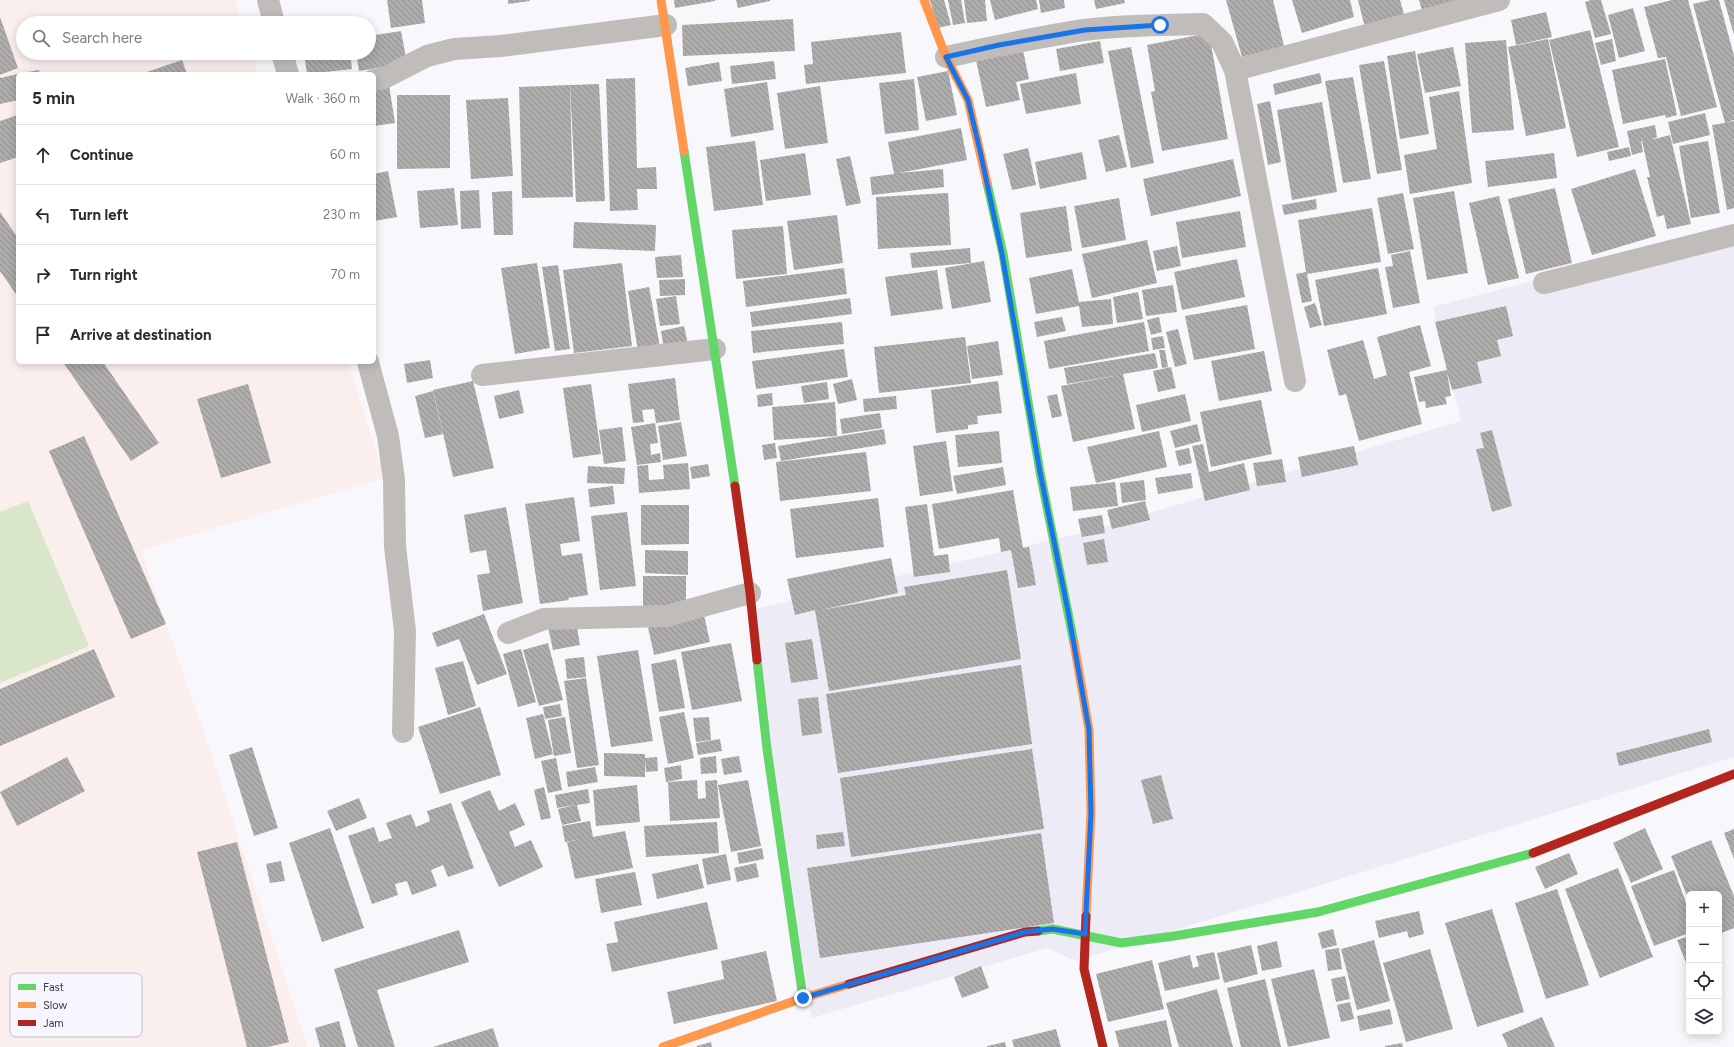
<!DOCTYPE html>
<html lang="en">
<head>
<meta charset="utf-8">
<style>
	:root { --surface:#fff; --page:#f2f2f3; --text:#2b2b33; --muted:#7c7c81; --line:#e1e1e2 }
	body { margin:0; font-family:Figtree,sans-serif; background:var(--page); color:var(--text) }
	.controls { position:absolute; right:12px; bottom:12px; display:grid; overflow:hidden; border-radius:6px; box-shadow:0 2px 10px #0003 }
	.controls button { width:36px; height:36px; display:grid; place-items:center; padding:0; border:0; border-bottom:1px solid var(--line); background:var(--surface); color:var(--text); font:20px sans-serif }
	.stop { position:absolute; width:12px; height:12px; margin:-9px; border:3px solid #1a73e8; border-radius:50%; background:#fff }
	.stop.end { background:#1a73e8; border-color:#fff; box-shadow:0 1px 4px #0008 }
	.list { margin:0; padding:0; list-style:none }
	h2 { display:flex; justify-content:space-between; align-items:center; height:52px; margin:0; padding:0 16px; font-size:17px }
	h2 small { font-size:13px; font-weight:400; color:var(--muted) }
	.list li { display:grid; grid-template-columns:26px 1fr auto; gap:12px; align-items:center; box-sizing:border-box; height:60px; padding:0 16px; border-top:1px solid var(--line) }
	.list b { display:block; font-size:15px; white-space:nowrap }
	.list em { font-size:13px; font-style:normal; color:var(--muted) }
	.icon { flex:none; width:22px; height:22px; fill:none; stroke:currentColor; stroke-width:2; stroke-linecap:round; stroke-linejoin:round }
	.map { position:relative; flex:none; width:1734px; height:1047px; overflow:hidden }
	.search { position:absolute; background:var(--surface); box-shadow:0 2px 10px #0003; left:16px; top:16px; width:360px; height:44px; display:flex; align-items:center; gap:10px; box-sizing:border-box; padding:0 14px; border-radius:22px; color:var(--muted); font-size:15px }
	.panel { position:absolute; background:var(--surface); box-shadow:0 2px 10px #0003; left:16px; top:72px; width:360px; height:292px; border-radius:6px }
	.map>svg:first-child { display:block }
</style>
</head>
<body>
<div class="map">
<svg width="1734" height="1047" viewBox="0 0 1734 1047">
	<defs>
		<pattern id="building-back-hatch" width="6" height="6" patternUnits="userSpaceOnUse"><rect width="6" height="6" fill="#afacac"/><path d="M-1 5l2 2M0 0l6 6M5-1l2 2" fill="none" stroke="#908d8e"/></pattern>
	</defs>
	<rect width="100%" height="100%" fill="#f8f8fc"/>
	<polygon fill="#edebf5" points="1734,228 1734,757 1076,961 1047,948 812,1018 751,610 1082,533 1461,421 1433,307"/>
	<polygon fill="#faefed" points="0,0 235,0 242,23 23,23 23,53 251,53 258,74 18,74 18,362 348,362 385,478 141,550 206,739 308,1047 0,1047"/>
	<polygon fill="#dae6c9" points="28,501 89,646 0,683 0,512"/>
	<g fill="url(#building-back-hatch)">
		<polygon points="387,0 422,0 425,23 391,28"/>
		<polygon points="508,0 529,0 530,1 508,4"/>
		<polygon points="674,0 715,0 715,1 675,8"/>
		<polygon points="736,0 770,0 770,1 738,8"/>
		<polygon points="930,0 944,0 951,25 938,28"/>
		<polygon points="948,0 961,0 965,23 953,25"/>
		<polygon points="964,0 985,0 987,21 967,23"/>
		<polygon points="990,0 1036,0 1038,9 995,20"/>
		<polygon points="1039,0 1064,0 1065,8 1041,13"/>
		<polygon points="1094,0 1124,0 1125,3 1096,9"/>
		<polygon points="1226,0 1273,0 1284,46 1242,57"/>
		<polygon points="1292,0 1350,0 1354,17 1302,33"/>
		<polygon points="1358,0 1400,0 1405,18 1365,28"/>
		<polygon points="1419,0 1471,0 1423,14"/>
		<polygon points="1591,0 1601,0 1611,34 1595,38 1585,2"/>
		<polygon points="1672,0 1688,0 1717,107 1681,116 1666,57 1658,58 1644,7"/>
		<polygon points="1710,0 1719,0 1734,56 1734,120 1727,122 1734,121 1734,208 1727,210 1712,125 1725,123 1693,4"/>
		<polygon points="1724,0 1734,0 1734,35"/>
		<polygon points="1633,8 1645,51 1619,58 1608,15"/>
		<polygon points="1546,12 1552,37 1516,45 1511,20"/>
		<polygon points="0,17 18,68 0,75"/>
		<polygon points="793,19 795,51 683,56 682,25"/>
		<polygon points="1590,30 1619,147 1577,157 1549,40"/>
		<polygon points="401,31 407,63 359,71 356,53 369,53 369,36"/>
		<polygon points="901,32 906,73 806,84 804,65 813,64 811,42"/>
		<polygon points="1209,33 1228,139 1162,151 1151,92 1155,91 1147,45"/>
		<polygon points="1548,39 1566,128 1526,136 1508,47"/>
		<polygon points="1612,39 1616,61 1601,65 1595,43"/>
		<polygon points="1506,40 1514,130 1472,133 1465,43"/>
		<polygon points="1100,41 1104,63 1060,71 1056,49"/>
		<polygon points="1131,47 1154,163 1131,168 1108,51"/>
		<polygon points="1453,47 1461,86 1425,93 1417,54"/>
		<polygon points="1023,50 1029,79 1016,82 1020,100 986,107 976,60"/>
		<polygon points="1415,51 1429,134 1400,139 1387,56"/>
		<polygon points="304,53 350,53 352,69 307,74"/>
		<polygon points="1665,59 1677,115 1666,118 1665,115 1623,124 1612,70"/>
		<polygon points="182,60 187,74 141,74"/>
		<polygon points="774,61 776,79 732,84 730,66"/>
		<polygon points="1384,61 1402,170 1377,174 1359,65"/>
		<polygon points="719,62 722,81 688,86 685,68"/>
		<polygon points="39,70 40,74 22,74 22,73"/>
		<polygon points="948,71 957,115 926,121 917,77"/>
		<polygon points="1076,73 1081,104 1026,114 1020,84"/>
		<polygon points="1320,73 1322,83 1275,95 1273,84"/>
		<polygon points="18,74 18,100 0,104 0,78"/>
		<polygon points="1353,77 1371,179 1343,183 1325,81"/>
		<polygon points="635,78 637,168 656,167 657,189 637,189 638,210 610,211 606,79"/>
		<polygon points="914,79 919,130 885,134 879,83"/>
		<polygon points="767,82 774,130 731,137 724,89"/>
		<polygon points="599,84 605,201 576,202 570,85"/>
		<polygon points="389,85 395,123 374,126 374,87"/>
		<polygon points="570,85 573,197 522,198 519,87"/>
		<polygon points="820,86 828,143 785,149 777,93"/>
		<polygon points="1459,91 1472,183 1410,194 1404,155 1437,149 1429,97"/>
		<polygon points="397,95 450,95 450,168 397,169"/>
		<polygon points="508,98 513,176 471,179 466,100"/>
		<polygon points="1270,101 1281,162 1268,165 1257,104"/>
		<polygon points="1322,102 1337,192 1292,200 1277,110"/>
		<polygon points="1705,113 1710,135 1673,144 1668,122"/>
		<polygon points="18,115 18,157 0,163 0,121"/>
		<polygon points="1655,125 1657,137 1651,140 1670,135 1691,224 1667,229 1664,215 1657,217 1647,177 1650,177 1642,141 1641,141 1643,152 1632,155 1627,131"/>
		<polygon points="961,128 967,160 899,173 943,169 944,187 872,195 870,177 894,174 888,142"/>
		<polygon points="1119,135 1127,167 1106,172 1098,140"/>
		<polygon points="755,141 763,205 714,211 706,147"/>
		<polygon points="1708,141 1720,213 1691,218 1679,146"/>
		<polygon points="1629,147 1631,156 1609,161 1607,152"/>
		<polygon points="1028,148 1036,185 1012,190 1003,154"/>
		<polygon points="1082,152 1087,179 1040,189 1035,162"/>
		<polygon points="805,153 811,195 766,201 760,160"/>
		<polygon points="1554,153 1557,178 1488,187 1485,161"/>
		<polygon points="850,156 861,203 846,206 836,159"/>
		<polygon points="1233,159 1241,196 1151,216 1143,179"/>
		<polygon points="1635,169 1656,236 1592,255 1571,189"/>
		<polygon points="388,171 397,217 374,221 374,174"/>
		<polygon points="454,188 458,225 420,228 417,191"/>
		<polygon points="1555,188 1572,263 1526,274 1508,199"/>
		<polygon points="479,190 481,228 461,229 460,191"/>
		<polygon points="512,191 513,235 494,235 492,192"/>
		<polygon points="1454,191 1468,273 1427,280 1413,198"/>
		<polygon points="948,193 951,245 878,249 876,197"/>
		<polygon points="1403,193 1414,249 1388,254 1377,198"/>
		<polygon points="1499,196 1519,278 1488,285 1469,203"/>
		<polygon points="1119,198 1126,240 1082,248 1074,206"/>
		<polygon points="1316,199 1317,209 1284,215 1282,205"/>
		<polygon points="1066,206 1072,251 1026,258 1020,213"/>
		<polygon points="1372,208 1381,262 1307,274 1312,301 1302,303 1296,274 1306,272 1298,220"/>
		<polygon points="1240,211 1246,247 1182,258 1176,222"/>
		<polygon points="0,212 18,238 18,297 0,271"/>
		<polygon points="837,215 843,263 794,270 787,221"/>
		<polygon points="574,222 656,225 655,251 573,248"/>
		<polygon points="783,226 787,274 736,279 732,230"/>
		<polygon points="1147,240 1157,283 1092,298 1082,254"/>
		<polygon points="1177,246 1181,266 1157,271 1153,251"/>
		<polygon points="970,248 971,263 912,268 910,253"/>
		<polygon points="1410,251 1420,303 1393,308 1385,267 1393,266 1391,255"/>
		<polygon points="681,255 683,277 657,278 655,257"/>
		<polygon points="1237,259 1245,297 1182,310 1174,272"/>
		<polygon points="984,261 991,302 952,309 945,268"/>
		<polygon points="537,263 550,348 515,354 501,268"/>
		<polygon points="622,263 632,346 574,353 563,270"/>
		<polygon points="558,265 570,349 555,351 542,267"/>
		<polygon points="844,268 847,294 746,307 743,281"/>
		<polygon points="1378,268 1387,314 1324,326 1315,280"/>
		<polygon points="1072,269 1079,302 1111,299 1113,324 1082,327 1079,306 1036,314 1029,278"/>
		<polygon points="937,270 943,309 891,316 885,277"/>
		<polygon points="685,279 685,295 660,296 659,280"/>
		<polygon points="1173,285 1177,312 1146,316 1142,290"/>
		<polygon points="649,287 660,347 638,351 628,291"/>
		<polygon points="1138,292 1143,319 1117,323 1113,297"/>
		<polygon points="676,296 680,324 660,326 656,299"/>
		<polygon points="850,298 852,314 752,327 750,312"/>
		<polygon points="1315,303 1322,325 1310,328 1304,307"/>
		<polygon points="1247,305 1255,349 1194,360 1185,316"/>
		<polygon points="1506,306 1513,336 1497,340 1501,356 1477,362 1482,383 1452,390 1447,372 1451,396 1445,397 1447,404 1426,408 1425,401 1419,402 1414,377 1447,370 1435,322"/>
		<polygon points="1062,317 1066,331 1037,337 1034,322"/>
		<polygon points="1159,317 1162,332 1151,335 1147,320"/>
		<polygon points="842,322 844,344 753,353 751,331"/>
		<polygon points="1144,322 1149,351 1049,369 1044,341"/>
		<polygon points="1420,325 1431,366 1409,372 1422,424 1359,441 1346,394 1339,396 1327,350 1363,340 1374,379 1387,375 1377,337"/>
		<polygon points="684,326 688,345 664,350 661,331"/>
		<polygon points="1178,329 1187,364 1175,367 1166,332"/>
		<polygon points="1163,336 1165,348 1153,350 1151,338"/>
		<polygon points="965,337 971,383 879,393 874,347"/>
		<polygon points="998,341 1003,375 972,379 967,346"/>
		<polygon points="844,349 848,377 756,389 752,361"/>
		<polygon points="1159,350 1165,350 1168,367 1162,368"/>
		<polygon points="1264,351 1272,391 1219,401 1211,361"/>
		<polygon points="1155,353 1158,368 1123,374 1135,429 1073,442 1061,386 1119,375 1067,384 1064,368"/>
		<polygon points="430,360 433,378 407,383 404,364"/>
		<polygon points="63,362 103,362 159,443 131,461"/>
		<polygon points="1171,367 1176,388 1158,392 1153,371"/>
		<polygon points="675,378 680,420 656,423 654,409 642,410 644,422 633,423 628,384"/>
		<polygon points="852,379 857,400 838,404 833,384"/>
		<polygon points="473,381 494,468 453,477 433,390"/>
		<polygon points="998,381 1002,413 977,416 978,424 968,425 968,429 936,433 931,390"/>
		<polygon points="827,382 829,399 804,403 801,386"/>
		<polygon points="248,384 271,463 221,478 197,399"/>
		<polygon points="591,384 601,454 573,458 563,388"/>
		<polygon points="519,390 524,413 499,419 494,396"/>
		<polygon points="433,391 443,434 425,438 415,396"/>
		<polygon points="772,393 773,405 758,407 757,395"/>
		<polygon points="1057,394 1062,416 1052,418 1047,396"/>
		<polygon points="1185,394 1191,421 1142,432 1136,405"/>
		<polygon points="896,396 897,409 864,412 863,399"/>
		<polygon points="1261,400 1272,454 1211,467 1200,412"/>
		<polygon points="835,402 837,436 774,440 772,407"/>
		<polygon points="880,413 882,428 842,434 840,419"/>
		<polygon points="681,422 687,456 663,460 658,426"/>
		<polygon points="655,423 658,443 650,444 651,455 660,453 661,462 637,465 631,427"/>
		<polygon points="1197,424 1201,441 1175,448 1170,431"/>
		<polygon points="622,427 626,461 604,464 599,430"/>
		<polygon points="884,429 886,444 781,461 778,446"/>
		<polygon points="1492,430 1512,506 1492,512 1476,449 1484,448 1480,433"/>
		<polygon points="999,431 1002,463 958,467 955,435"/>
		<polygon points="1159,431 1167,467 1096,483 1087,447"/>
		<polygon points="84,436 166,624 131,639 49,451"/>
		<polygon points="946,441 953,491 920,496 913,446"/>
		<polygon points="775,443 777,458 764,460 762,445"/>
		<polygon points="1203,444 1209,472 1244,463 1250,490 1205,501 1192,446"/>
		<polygon points="1354,446 1358,465 1302,477 1298,457"/>
		<polygon points="1189,448 1192,463 1179,466 1175,451"/>
		<polygon points="866,452 871,491 780,501 776,462"/>
		<polygon points="1282,459 1286,482 1257,486 1253,463"/>
		<polygon points="688,463 690,489 639,493 637,466 648,465 649,480 664,479 663,465"/>
		<polygon points="708,464 710,476 692,479 690,467"/>
		<polygon points="588,466 625,468 624,484 587,483"/>
		<polygon points="1003,467 1006,485 957,494 953,476"/>
		<polygon points="1191,473 1193,488 1158,494 1155,478"/>
		<polygon points="1144,480 1146,500 1122,503 1120,483"/>
		<polygon points="1115,482 1118,506 1073,511 1070,487"/>
		<polygon points="613,486 615,504 590,507 588,489"/>
		<polygon points="1013,490 1023,548 1029,547 1036,585 1018,588 1011,550 1001,552 999,538 939,549 932,504"/>
		<polygon points="574,497 580,541 560,544 562,556 582,553 588,595 568,598 569,600 540,604 525,504"/>
		<polygon points="878,498 884,547 796,558 790,509"/>
		<polygon points="1145,501 1150,520 1112,529 1107,510"/>
		<polygon points="927,504 934,556 948,554 950,572 914,577 905,507"/>
		<polygon points="641,505 689,505 689,544 641,545"/>
		<polygon points="506,507 523,603 483,611 477,575 490,573 486,550 470,553 464,515"/>
		<polygon points="627,512 636,586 600,590 591,516"/>
		<polygon points="1102,515 1105,533 1082,537 1078,519"/>
		<polygon points="1104,539 1108,562 1087,565 1083,543"/>
		<polygon points="645,550 688,551 688,575 645,573"/>
		<polygon points="891,558 898,593 821,610 906,595 904,587 1007,570 1021,659 829,691 815,610 795,615 787,579"/>
		<rect x="643" y="576" width="43" height="32"/>
		<polygon points="484,614 507,674 477,685 459,639 437,647 432,633"/>
		<polygon points="704,615 710,642 654,655 648,627"/>
		<polygon points="576,622 580,645 553,650 548,627"/>
		<polygon points="812,639 818,679 791,683 785,643"/>
		<polygon points="548,643 563,700 539,706 523,650"/>
		<polygon points="731,643 742,701 692,710 681,652"/>
		<polygon points="94,649 115,697 0,746 0,689"/>
		<polygon points="521,649 536,702 518,707 503,654"/>
		<polygon points="638,650 653,741 611,747 597,656"/>
		<polygon points="584,657 586,677 567,679 565,659"/>
		<polygon points="676,659 685,708 659,712 651,664"/>
		<polygon points="463,661 476,706 448,715 435,668"/>
		<polygon points="1021,665 1032,744 838,773 826,694"/>
		<polygon points="586,678 599,765 577,768 564,681"/>
		<polygon points="818,697 822,733 802,736 798,699"/>
		<polygon points="560,704 562,716 545,719 543,707"/>
		<polygon points="480,707 501,775 440,794 418,727"/>
		<polygon points="684,712 694,758 668,764 659,717"/>
		<polygon points="543,714 553,754 535,759 526,718"/>
		<polygon points="565,717 571,753 554,756 548,720"/>
		<polygon points="709,717 711,740 696,742 693,718"/>
		<polygon points="1709,729 1712,742 1619,766 1616,753"/>
		<polygon points="720,739 722,751 698,755 696,743"/>
		<polygon points="252,747 278,828 254,836 229,755"/>
		<polygon points="1032,749 1044,829 851,857 840,778"/>
		<polygon points="604,753 645,754 645,777 604,776"/>
		<polygon points="716,756 717,773 701,774 700,758"/>
		<polygon points="739,756 742,772 724,775 721,759"/>
		<polygon points="67,757 85,791 17,826 0,792"/>
		<polygon points="657,757 658,771 646,772 645,758"/>
		<polygon points="556,758 562,790 548,793 541,761"/>
		<polygon points="681,765 682,779 666,782 664,768"/>
		<polygon points="595,767 598,782 568,787 566,772"/>
		<polygon points="1161,775 1173,819 1153,824 1141,780"/>
		<polygon points="697,780 698,799 706,798 705,781 717,780 720,818 670,821 668,782"/>
		<polygon points="748,780 761,846 731,852 718,785"/>
		<polygon points="637,785 640,822 596,826 593,790"/>
		<polygon points="544,787 551,818 541,820 534,790"/>
		<polygon points="588,789 590,803 577,805 581,821 562,825 558,809 575,805 557,808 555,795"/>
		<polygon points="490,790 499,811 515,803 525,825 509,832 515,847 531,840 543,867 499,887 461,802"/>
		<polygon points="359,798 367,818 336,831 327,811"/>
		<polygon points="451,803 474,868 448,877 443,865 431,870 437,886 412,895 407,881 395,884 398,895 372,904 348,836 374,827 379,842 392,838 386,823 411,814 416,827 430,821 427,811"/>
		<polygon points="590,821 593,837 625,831 633,868 575,879 567,842 580,839 565,842 562,826"/>
		<polygon points="717,822 719,853 646,857 644,826"/>
		<polygon points="330,828 364,928 322,942 289,843"/>
		<polygon points="1645,828 1663,869 1631,883 1613,843"/>
		<polygon points="1734,829 1734,859 1724,833"/>
		<polygon points="843,832 845,846 817,849 816,835"/>
		<polygon points="1041,833 1054,923 820,958 807,868"/>
		<polygon points="1711,840 1734,896 1734,928 1719,934 1719,894 1689,894 1689,901 1671,856"/>
		<polygon points="237,842 289,1042 268,1047 247,1047 197,852"/>
		<polygon points="762,848 764,859 739,864 737,853"/>
		<polygon points="1569,853 1578,874 1545,889 1535,867"/>
		<polygon points="726,854 731,880 707,885 702,859"/>
		<polygon points="281,861 285,881 270,883 266,864"/>
		<polygon points="756,863 759,877 737,882 734,868"/>
		<polygon points="698,864 704,888 657,899 652,874"/>
		<polygon points="1618,868 1653,957 1600,978 1565,889"/>
		<polygon points="1674,870 1689,911 1689,933 1654,946 1631,886"/>
		<polygon points="635,872 642,905 601,913 595,879"/>
		<polygon points="1557,889 1589,985 1546,999 1515,903"/>
		<polygon points="707,902 718,949 612,972 606,944 618,942 614,922"/>
		<polygon points="1492,909 1524,1012 1477,1027 1445,923"/>
		<polygon points="1419,911 1424,934 1409,938 1407,931 1379,938 1375,921"/>
		<polygon points="1333,929 1337,945 1322,949 1318,933"/>
		<polygon points="459,930 469,962 377,990 395,1047 358,1047 334,969"/>
		<polygon points="1689,936 1689,970 1677,940"/>
		<polygon points="1374,940 1390,1001 1357,1010 1341,949"/>
		<polygon points="1277,941 1282,967 1262,971 1257,946"/>
		<polygon points="1251,945 1258,974 1224,983 1217,953"/>
		<polygon points="1339,948 1342,969 1328,971 1325,950"/>
		<polygon points="1430,949 1453,1029 1406,1042 1383,963"/>
		<polygon points="766,951 777,1001 674,1024 667,992 724,979 721,961"/>
		<polygon points="1214,952 1220,979 1165,991 1158,963 1190,955 1193,968 1199,966 1196,956"/>
		<polygon points="1152,960 1164,1009 1108,1022 1096,974"/>
		<polygon points="981,966 989,988 962,998 954,977"/>
		<polygon points="1314,969 1330,1038 1288,1047 1271,979"/>
		<polygon points="1345,976 1350,999 1336,1002 1331,979"/>
		<polygon points="1265,979 1281,1047 1241,1047 1227,988"/>
		<polygon points="1217,989 1233,1047 1179,1047 1166,1003"/>
		<polygon points="1350,1002 1354,1019 1341,1022 1337,1005"/>
		<polygon points="1390,1009 1393,1024 1360,1031 1357,1016"/>
		<polygon points="1542,1017 1555,1047 1508,1047 1502,1034"/>
		<polygon points="1166,1020 1172,1047 1119,1047 1115,1031"/>
		<polygon points="339,1021 346,1047 320,1047 315,1028"/>
		<polygon points="493,1028 499,1047 433,1047"/>
		<polygon points="1056,1029 1061,1047 1014,1047 1012,1040"/>
		<polygon points="711,1042 712,1047 697,1047 697,1046"/>
		<polygon points="1005,1042 1006,1047 987,1047 987,1046"/>
		<polygon points="1402,1043 1403,1047 1385,1047 1385,1046"/>
	</g>
	<g fill="none" stroke-linecap="round" stroke-linejoin="round">
		<g stroke="#c0bcb9" stroke-width="22">
			<polyline points="268,0 274,23"/>
			<polyline points="282,53 288,74"/>
			<path d="M946 57C992 47 1037 37 1084 30 1121 25 1164 25 1203 24L1222 42 1235 70 1295 381"/>
			<polyline points="1235,70 1499,0"/>
			<polyline points="374,80 384,78 427,56 454,49 501,46 666,25"/>
			<polyline points="1544,283 1734,235"/>
			<polyline points="368,362 388,436 394,480 395,547 405,631 403,732"/>
			<polyline points="482,375 715,349"/>
			<polyline points="508,633 544,619 667,616 750,593"/>
		</g>
		<g stroke="#63d668" stroke-width="9">
			<polyline points="684,151 735,486"/>
			<polyline points="987,183 1003,254 1040,472 1074,643"/>
			<polyline points="757,660 767,749 803,998"/>
			<polyline points="1038,931 1053,929 1121,943 1174,936 1318,912 1533,853"/>
		</g>
		<g stroke="#ff974d" stroke-width="9">
			<polyline points="661,0 684,151"/>
			<polyline points="924,0 946,57 968,100 987,183"/>
			<polyline points="1074,643 1089,730 1091,813 1086,916"/>
			<polyline points="663,1047 803,998 849,984"/>
		</g>
		<g stroke="#b3261e" stroke-width="9">
			<polyline points="735,486 750,593 757,660"/>
			<polyline points="1533,853 1734,774"/>
			<polyline points="1086,916 1084,969 1103,1047"/>
			<polyline points="849,984 1025,932 1038,931"/>
		</g>
	</g>
	<g fill="none" stroke-linecap="round" stroke-linejoin="round">
		<polyline stroke="#1a73e8" stroke-width="5" points="803,998 1025,932 1052,929 1085,934 1091,813 1089,730 1068,611 1040,472 1002,254 981,155 968,100 946,57 999,45 1085,30 1160,25"/>
	</g>
	<rect x="10" y="973" width="132" height="64" rx="6" fill="#f7f6fe" stroke="#bfbdc5" stroke-width="1"/>
	<rect x="18" y="984" width="18" height="6" fill="#63d668"/>
	<rect x="18" y="1002" width="18" height="6" fill="#ff974d"/>
	<rect x="18" y="1020" width="18" height="6" fill="#b3261e"/>
	<g font-size="11" fill="#3b3941">
		<text x="43" y="991">Fast</text>
		<text x="43" y="1009">Slow</text>
		<text x="43" y="1027">Jam</text>
	</g>
</svg>
<div class="controls">
<button>+</button>
<button>−</button>
<button><svg class="icon" aria-label="locate" viewBox="0 0 24 24"><circle cx="12" cy="12" r="6"/><path d="M12 2v4M12 18v4M2 12h4M18 12h4"/></svg></button>
<button><svg class="icon" aria-label="layers" viewBox="0 0 24 24"><path d="M12 4l9 5-9 5-9-5zM3 14l9 5 9-5"/></svg></button>
</div>
<div class="stop" style="left:1160px;top:25px"></div>
<div class="stop end" style="left:803px;top:998px"></div>
<div class="search"><svg class="icon" aria-label="search" viewBox="0 0 24 24"><circle cx="10" cy="10" r="6"/><path d="M15 15l6 6"/></svg>Search here</div>
<section class="panel">
<h2>5 min<small>Walk · 360 m</small></h2>
<ul class="list">
<li><svg class="icon" aria-label="ahead" viewBox="0 0 24 24"><path d="M12 20V5M6 11l6-6 6 6"/></svg><div><b>Continue</b></div><em>60 m</em></li>
<li><svg class="icon" aria-label="left" viewBox="0 0 24 24"><path d="M17 20v-9H6M10 6l-5 5 5 5"/></svg><div><b>Turn left</b></div><em>230 m</em></li>
<li><svg class="icon" aria-label="right" viewBox="0 0 24 24"><path d="M7 20v-9h11M14 6l5 5-5 5"/></svg><div><b>Turn right</b></div><em>70 m</em></li>
<li><svg class="icon" aria-label="arrive" viewBox="0 0 24 24"><path d="M6 21V4h12l-3 4 3 4H6"/></svg><div><b>Arrive at destination</b></div></li>
</ul>
</section>
</div>
</body>
</html>
